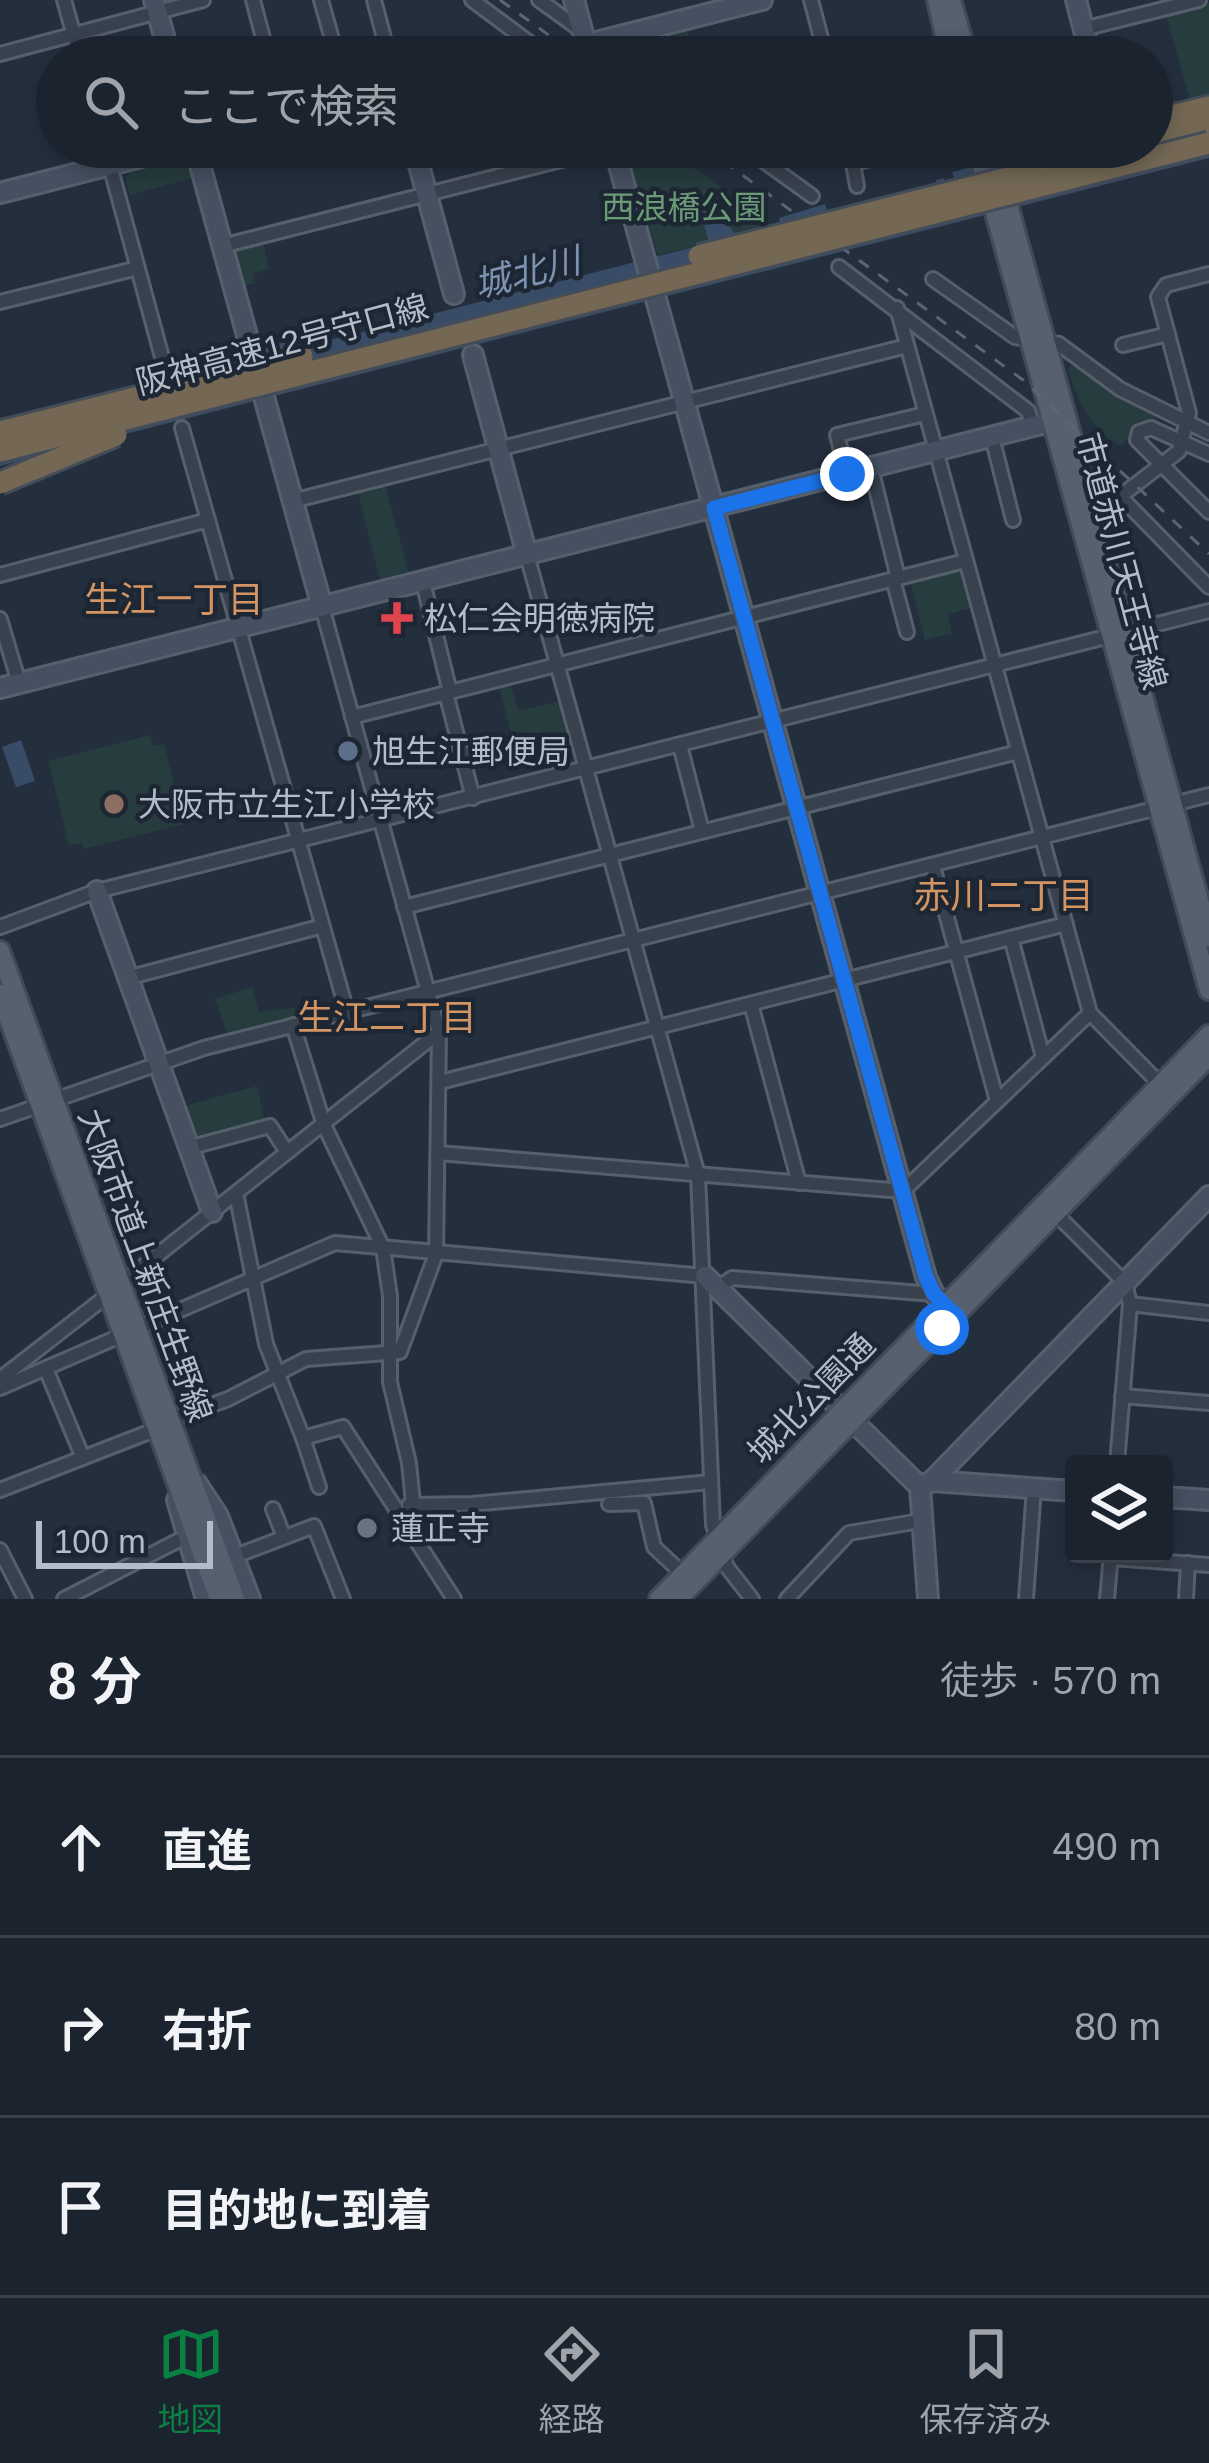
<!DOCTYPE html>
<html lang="ja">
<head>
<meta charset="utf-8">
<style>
	:root { --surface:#1b232e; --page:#242b36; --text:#f1f3f6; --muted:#a0a4aa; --line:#39404a; --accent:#0b8043 }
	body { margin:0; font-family:Helvetica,"Noto Sans JP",sans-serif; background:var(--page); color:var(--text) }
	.controls { position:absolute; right:36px; bottom:36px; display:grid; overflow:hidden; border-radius:12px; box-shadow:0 6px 18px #0003 }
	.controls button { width:108px; height:108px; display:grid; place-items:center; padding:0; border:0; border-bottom:3px solid var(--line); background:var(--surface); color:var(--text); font:60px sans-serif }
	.scale { position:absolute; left:36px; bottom:30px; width:177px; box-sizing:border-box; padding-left:12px; border:6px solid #b4bcc9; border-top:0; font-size:33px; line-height:42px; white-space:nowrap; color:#b4bcc9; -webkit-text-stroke:9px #1d2633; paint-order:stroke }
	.stop { position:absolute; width:36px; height:36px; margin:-27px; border:9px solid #1a73e8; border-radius:50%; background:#fff }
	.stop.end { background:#1a73e8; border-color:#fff; box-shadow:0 3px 12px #0008 }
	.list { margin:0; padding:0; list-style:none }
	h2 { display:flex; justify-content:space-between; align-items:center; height:156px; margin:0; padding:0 48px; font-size:51px }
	h2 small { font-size:39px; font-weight:400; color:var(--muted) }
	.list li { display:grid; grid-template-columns:78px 1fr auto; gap:36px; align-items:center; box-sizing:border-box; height:180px; padding:0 48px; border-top:3px solid var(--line) }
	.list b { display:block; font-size:45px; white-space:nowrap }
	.list em { font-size:39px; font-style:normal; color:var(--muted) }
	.icon { flex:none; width:66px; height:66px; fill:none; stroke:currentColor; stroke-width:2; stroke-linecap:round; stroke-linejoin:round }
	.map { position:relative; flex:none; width:1209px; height:1599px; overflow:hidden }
	.search { position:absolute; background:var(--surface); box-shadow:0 6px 18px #0003; left:36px; right:36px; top:36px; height:132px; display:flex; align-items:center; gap:30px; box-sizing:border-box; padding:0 42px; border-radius:66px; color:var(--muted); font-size:45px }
	.sheet { height:696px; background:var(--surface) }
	nav { display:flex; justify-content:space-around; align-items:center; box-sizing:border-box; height:168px; border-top:3px solid var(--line); background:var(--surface); font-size:33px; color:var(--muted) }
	nav a { display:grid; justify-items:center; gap:6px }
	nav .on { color:var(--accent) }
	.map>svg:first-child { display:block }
</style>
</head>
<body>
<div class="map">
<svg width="1209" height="1599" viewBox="0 0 1209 1599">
	<rect width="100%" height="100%" fill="#242f3e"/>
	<g fill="#263c3f">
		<polygon points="1209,3 1209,96 1190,101 1166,14"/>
		<polygon points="687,29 694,57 663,57 658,36"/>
		<polygon points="672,151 758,214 763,230 658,255 629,164"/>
		<polygon points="181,158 191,159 196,177 130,195 125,178 129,173"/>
		<polygon points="263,242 269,269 253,273 255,283 243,285 233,249"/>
		<path d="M1075 361 1159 419 1136 429 1121 446C1089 428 1078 401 1068 369Z"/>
		<polygon points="385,484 408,571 380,579 357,490"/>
		<polygon points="955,570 961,573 971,608 948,614 952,633 925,640 910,581"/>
		<polygon points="510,683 518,711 559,701 569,737 497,756 493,739 511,734 499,686"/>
		<polygon points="150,735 153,746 164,744 184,824 84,849 82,843 69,846 48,761"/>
		<polygon points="252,987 259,1012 294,1008 298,1018 228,1036 215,999"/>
		<polygon points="257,1086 265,1123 192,1137 181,1107"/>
	</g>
	<g fill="#394c67">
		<polygon points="1209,108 1209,158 0,466 0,423 226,364 226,359 294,339 297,347 347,336 709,243 699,206 713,202 712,223 729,225 736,236 781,225 779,218 825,204 828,213 936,186 936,180 944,178 946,184 955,181 952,172 1047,147 1050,157 1089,147 1152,147"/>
		<polygon points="21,740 35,781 16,787 2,747"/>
	</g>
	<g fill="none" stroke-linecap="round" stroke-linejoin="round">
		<g stroke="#565f6c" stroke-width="18">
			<g id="street">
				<polyline points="64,0 80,57"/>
				<polyline points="253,0 268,57"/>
				<polyline points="321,0 337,57"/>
				<polyline points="374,0 389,57"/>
				<polyline points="472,0 546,55"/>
				<polyline points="539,0 582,31"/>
				<polyline points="811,0 826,57"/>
				<polyline points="1083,29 1199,0"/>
				<polyline points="597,42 619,57"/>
				<polyline points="0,54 203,0"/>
				<polyline points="105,147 163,361"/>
				<polyline points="744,147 812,196"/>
				<polyline points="850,147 857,186"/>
				<polyline points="854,163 898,152"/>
				<polyline points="222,246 613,147"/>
				<polyline points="839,267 1028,411 1033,426"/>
				<polyline points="933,279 1015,337 1059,344 1120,389 1209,433"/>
				<polyline points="0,302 138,268"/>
				<polyline points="897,308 1090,1013 1159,1083"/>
				<polyline points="1123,345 1168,334"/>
				<polyline points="182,428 347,1012"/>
				<polyline points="992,437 1013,520"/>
				<polyline points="1209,454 1151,428 1139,432 1137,440 1209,512"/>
				<polyline points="1079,464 1101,477 1209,587"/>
				<polyline points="871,468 898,578"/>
				<polyline points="847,474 837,435 925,414"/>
				<polyline points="292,501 907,346"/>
				<polyline points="1104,509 1179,451 1189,413 1158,297 1166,285 1209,274"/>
				<polyline points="527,555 698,1175 713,1525 727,1567 752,1599"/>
				<polyline points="0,575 208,520"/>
				<polyline points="893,579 907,632"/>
				<polyline points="423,582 450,692"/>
				<polyline points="0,619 19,683"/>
				<polyline points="446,693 473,798"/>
				<polyline points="352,717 965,561"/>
				<polyline points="680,745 702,831"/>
				<polyline points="933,866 997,1101"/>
				<polyline points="404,907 1018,752"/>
				<polyline points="0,927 97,891 1209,611"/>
				<polyline points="1011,938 1043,1057"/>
				<polyline points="127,978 319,927"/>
				<polyline points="751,1004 799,1183"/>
				<polyline points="293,1025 324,1125 383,1248 390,1296 390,1382 409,1463 413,1503"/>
				<polyline points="440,1082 1066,924"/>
				<polyline points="0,1119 204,1048 1209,795"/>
				<polyline points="188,1148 270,1126 287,1152"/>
				<polyline points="438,1153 903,1191 1090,1013"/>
				<polyline points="236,1193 266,1344 303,1438 343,1427 454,1599"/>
				<polyline points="1050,1208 1125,1283 1130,1304 1117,1464"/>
				<polyline points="121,1284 439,1032"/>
				<polyline points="718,1288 732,1278 934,1294"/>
				<polyline points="1130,1304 1209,1313"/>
				<polyline points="46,1369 83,1458"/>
				<polyline points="0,1379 108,1295"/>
				<polyline points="0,1388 335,1243 705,1276"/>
				<polyline points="1122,1396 1209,1403"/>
				<polyline points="170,1420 228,1399 306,1359 400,1352 436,1254 439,1032 322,607"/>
				<polyline points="303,1438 319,1487"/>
				<polyline points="0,1490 157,1429"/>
				<polyline points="609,1504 644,1503 654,1547 683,1574"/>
				<polyline points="409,1505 472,1504 711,1482"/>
				<polyline points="273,1509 284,1537"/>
				<polyline points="0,1550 25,1599"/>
				<polyline points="233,1557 314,1526 343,1599"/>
				<polyline points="1111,1558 1209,1565"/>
				<polyline points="64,1599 185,1537"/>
				<polyline points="787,1599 849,1533 920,1521"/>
				<polyline points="1026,1599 1034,1488"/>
				<polyline points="1107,1599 1111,1554"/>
				<polyline points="1186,1599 1188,1563"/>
			</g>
		</g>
		<g stroke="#565f6c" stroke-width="24">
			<g id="secondary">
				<polyline points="154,0 170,57"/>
				<polyline points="574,0 586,45"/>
				<polyline points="1076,0 1091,57"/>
				<polyline points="537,57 762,0"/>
				<polyline points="195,147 322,607"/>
				<polyline points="414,147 454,294"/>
				<polyline points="614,147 926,1277 934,1294 955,1314"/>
				<polyline points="0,193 180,147"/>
				<polyline points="473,355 527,555"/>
				<polyline points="0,688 1065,418"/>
				<polyline points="97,891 212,1212"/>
				<polyline points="705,1276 920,1487 928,1599"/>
				<polyline points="932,1481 1074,1491"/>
				<polyline points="197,1484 218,1516 250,1599"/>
				<polyline points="920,1487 932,1481 1209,1196"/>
				<polyline points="1164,1497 1209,1500"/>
				<polyline points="177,1500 206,1599"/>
			</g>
		</g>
		<g stroke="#414a57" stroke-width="24">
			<g id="primary">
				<polyline points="937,0 950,57"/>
				<polyline points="951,0 967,57"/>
				<polyline points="977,147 1209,990"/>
				<polyline points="992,147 1209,937"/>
				<polyline points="0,951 235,1599"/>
				<polyline points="0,994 219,1599"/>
				<polyline points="659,1599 1209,1035"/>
				<polyline points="678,1599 1209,1056"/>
			</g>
		</g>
		<g stroke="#434c59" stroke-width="27">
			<g id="highway">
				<polyline points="1152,121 1209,107"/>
				<polyline points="1152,142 1209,127"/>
				<polyline points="979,154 984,147"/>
			</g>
		</g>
		<use href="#street" stroke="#38414e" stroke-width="12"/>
		<use href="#secondary" stroke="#465061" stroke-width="18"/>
		<use href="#primary" stroke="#56606e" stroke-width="18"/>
		<use href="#highway" stroke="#746855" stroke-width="21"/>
		<g stroke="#5a6575" stroke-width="3" stroke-dasharray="12 12" stroke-linecap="butt">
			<polyline points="500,0 579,57"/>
			<polyline points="704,147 1023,380 1209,554"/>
		</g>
		<g stroke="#434c59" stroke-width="27" stroke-linecap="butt">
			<g id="highway-bridge">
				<polyline points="699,256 1131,147"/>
				<polyline points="0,432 302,356"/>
				<polyline points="0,451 1209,143"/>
				<polyline points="0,483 116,435"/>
			</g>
		</g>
		<use href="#highway-bridge" stroke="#746855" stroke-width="21"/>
	</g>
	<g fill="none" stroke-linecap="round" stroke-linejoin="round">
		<polyline stroke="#1a73e8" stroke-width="15" points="847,474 714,508 926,1277 934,1294 955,1315 942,1328"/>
	</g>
	<path fill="#e0444e" stroke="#1d2633" stroke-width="4.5" d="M391 600h12v12h12v12h-12v12h-12v-12h-12v-12h12z"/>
	<circle fill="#5c6f8a" stroke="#1d2633" stroke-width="4.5" cx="348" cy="751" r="12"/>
	<circle fill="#8d6e63" stroke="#1d2633" stroke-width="4.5" cx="114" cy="804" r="12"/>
	<circle fill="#6b7280" stroke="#1d2633" stroke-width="4.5" cx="367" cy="1528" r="12"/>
	<g text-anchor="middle" stroke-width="9" stroke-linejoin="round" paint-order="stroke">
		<g font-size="33" fill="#6b9a76" stroke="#1d2633">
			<text x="684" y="219">西浪橋公園</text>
		</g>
		<g font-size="33" fill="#b4bcc9" stroke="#1d2633">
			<text transform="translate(282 344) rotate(-15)" y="12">阪神高速12号守口線</text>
			<text transform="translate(1122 561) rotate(75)" y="12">市道赤川天王寺線</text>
			<text transform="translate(146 1265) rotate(70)" y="12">大阪市道上新庄生野線</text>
			<text transform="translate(811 1398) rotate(-46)" y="12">城北公園通</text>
		</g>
		<g font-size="33" fill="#b4bcc9" stroke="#1d2633" text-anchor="start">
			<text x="424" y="630">松仁会明徳病院</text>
			<text x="372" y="763">旭生江郵便局</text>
			<text x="138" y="816">大阪市立生江小学校</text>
			<text x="391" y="1540">蓮正寺</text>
		</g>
		<g font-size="36" font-style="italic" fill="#7c92b1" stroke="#1d2633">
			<text transform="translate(527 272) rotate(-14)" y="13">城北川</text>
		</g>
		<g font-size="36" fill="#d59563" stroke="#1d2633">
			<text x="174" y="612">生江一丁目</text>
			<text x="1004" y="908">赤川二丁目</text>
			<text x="387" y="1030">生江二丁目</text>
		</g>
	</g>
</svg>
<div class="controls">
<button><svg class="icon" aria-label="layers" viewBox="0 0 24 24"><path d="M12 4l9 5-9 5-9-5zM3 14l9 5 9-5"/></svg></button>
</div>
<div class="scale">100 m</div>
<div class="stop" style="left:942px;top:1328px"></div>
<div class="stop end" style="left:847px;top:474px"></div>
<div class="search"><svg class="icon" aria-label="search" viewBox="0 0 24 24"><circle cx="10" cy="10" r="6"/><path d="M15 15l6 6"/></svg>ここで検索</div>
</div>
<section class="sheet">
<h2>8 分<small>徒歩 · 570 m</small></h2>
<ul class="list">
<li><svg class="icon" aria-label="ahead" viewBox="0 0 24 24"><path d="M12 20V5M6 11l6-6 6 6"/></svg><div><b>直進</b></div><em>490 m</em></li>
<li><svg class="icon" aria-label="right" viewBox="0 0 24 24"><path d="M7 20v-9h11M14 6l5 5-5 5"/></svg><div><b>右折</b></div><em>80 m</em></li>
<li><svg class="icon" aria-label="arrive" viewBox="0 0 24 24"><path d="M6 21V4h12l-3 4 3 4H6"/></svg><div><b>目的地に到着</b></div></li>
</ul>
</section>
<nav>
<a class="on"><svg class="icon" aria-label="map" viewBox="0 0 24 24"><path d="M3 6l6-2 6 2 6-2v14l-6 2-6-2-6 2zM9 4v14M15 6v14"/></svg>地図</a>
<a><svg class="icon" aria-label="directions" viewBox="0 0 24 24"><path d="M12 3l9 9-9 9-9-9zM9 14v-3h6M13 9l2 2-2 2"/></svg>経路</a>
<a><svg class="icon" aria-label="saved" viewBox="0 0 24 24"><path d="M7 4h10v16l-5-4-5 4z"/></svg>保存済み</a>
</nav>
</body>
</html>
